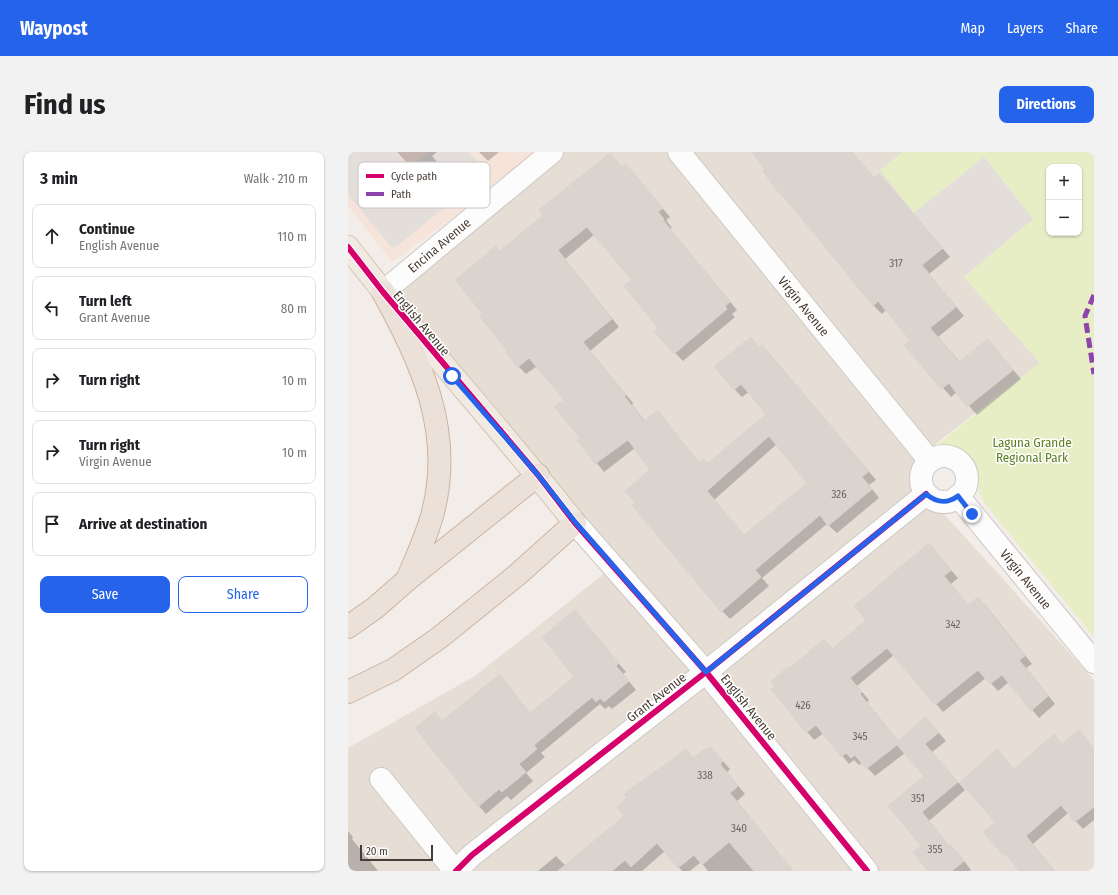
<!DOCTYPE html>
<html lang="en">
<head>
<meta charset="utf-8">
<style>
	:root { --surface:#fff; --page:#f2f2f2; --text:#202124; --muted:#757577; --line:#e0e0e0; --accent:#2563eb }
	body { margin:0; font-family:"Fira Sans Condensed",sans-serif; background:var(--page); color:var(--text) }
	.controls { position:absolute; right:12px; top:12px; display:grid; overflow:hidden; border-radius:8px; box-shadow:0 1px 3px #0004 }
	.controls button { width:36px; height:36px; display:grid; place-items:center; padding:0; border:0; border-bottom:1px solid var(--line); background:var(--surface); color:var(--text); font:20px sans-serif }
	.scale { position:absolute; left:12px; bottom:10px; width:73px; box-sizing:border-box; padding-left:4px; border:2px solid #483c34; border-top:0; font-size:11px; line-height:14px; white-space:nowrap; color:#483c34; -webkit-text-stroke:3px #fff; paint-order:stroke }
	.stop { position:absolute; width:12px; height:12px; margin:-9px; border:3px solid #2563eb; border-radius:50%; background:#fff }
	.stop.end { background:#2563eb; border-color:#fff; box-shadow:0 1px 4px #0008 }
	.list { margin:0; padding:0; list-style:none }
	h2 { display:flex; justify-content:space-between; align-items:center; height:52px; margin:0; padding:0 16px; font-size:17px }
	h2 small { font-size:13px; font-weight:400; color:var(--muted) }
	.list li { display:grid; grid-template-columns:26px 1fr auto; gap:12px; align-items:center; box-sizing:border-box; height:64px; margin:0 8px 8px; padding:0 8px; border:1px solid var(--line); border-radius:8px }
	.list b { display:block; font-size:15px; white-space:nowrap }
	.list p { margin:0; font-size:13px; white-space:nowrap; color:var(--muted) }
	.list em { font-size:13px; font-style:normal; color:var(--muted) }
	.actions { display:flex; gap:8px; padding:12px 16px }
	.actions a { flex:1; padding:9px 0; border:1px solid var(--accent); border-radius:8px; text-align:center; font-size:14px; color:var(--accent) }
	.actions .main { background:var(--accent); color:#fff }
	.icon { flex:none; width:22px; height:22px; fill:none; stroke:currentColor; stroke-width:2; stroke-linecap:round; stroke-linejoin:round }
	.map { position:relative; flex:none; width:746px; height:719px; overflow:hidden; border-radius:8px }
	header { display:flex; align-items:center; gap:24px; box-sizing:border-box; height:56px; padding:0 20px; background:var(--accent); color:#fff }
	header strong { font-size:19px }
	nav { display:flex; gap:22px; margin-inline-start:auto; font-size:14px }
	.intro { display:flex; align-items:center; justify-content:space-between; box-sizing:border-box; height:96px; padding:0 24px }
	h1 { margin:0; font-size:28px }
	.button { padding:10px 18px; border-radius:8px; background:var(--accent); color:#fff; font-size:14px; font-weight:700 }
	main { display:flex; gap:24px; padding:0 24px }
	aside { flex:1; background:var(--surface); border-radius:8px; box-shadow:0 1px 3px #0004 }
	.map>svg:first-child { display:block }
</style>
</head>
<body>
<header>
<strong>Waypost</strong>
<nav><a>Map</a><a>Layers</a><a>Share</a></nav>
</header>
<div class="intro"><h1>Find us</h1><a class="button">Directions</a></div>
<main>
<aside>
<h2>3 min<small>Walk · 210 m</small></h2>
<ul class="list">
<li><svg class="icon" aria-label="ahead" viewBox="0 0 24 24"><path d="M12 20V5M6 11l6-6 6 6"/></svg><div><b>Continue</b><p>English Avenue</p></div><em>110 m</em></li>
<li><svg class="icon" aria-label="left" viewBox="0 0 24 24"><path d="M17 20v-9H6M10 6l-5 5 5 5"/></svg><div><b>Turn left</b><p>Grant Avenue</p></div><em>80 m</em></li>
<li><svg class="icon" aria-label="right" viewBox="0 0 24 24"><path d="M7 20v-9h11M14 6l5 5-5 5"/></svg><div><b>Turn right</b></div><em>10 m</em></li>
<li><svg class="icon" aria-label="right" viewBox="0 0 24 24"><path d="M7 20v-9h11M14 6l5 5-5 5"/></svg><div><b>Turn right</b><p>Virgin Avenue</p></div><em>10 m</em></li>
<li><svg class="icon" aria-label="arrive" viewBox="0 0 24 24"><path d="M6 21V4h12l-3 4 3 4H6"/></svg><div><b>Arrive at destination</b></div></li>
</ul>
<div class="actions"><a class="main">Save</a><a>Share</a></div>
</aside>
<div class="map">
<svg width="746" height="719" viewBox="0 0 746 719">
	<rect width="100%" height="100%" fill="#f2ede8"/>
	<polygon fill="#e6ddd5" points="204,0 555,0 532,18 685,67 616,125 692,211 576,301 576,314 573,328 578,342 746,528 746,719 0,719 0,596 127,524 266,414 35,140"/>
	<polygon fill="#f6e4da" points="0,0 194,0 44,110 0,54"/>
	<path fill="#e7eec5" fill-rule="evenodd" d="M555 0H746V485L637 352C628 338 631 325 624 313 617 301 600 300 590 292L692 211 616 125 685 67 636 5 566 61 532 18ZM701 15H731V81H701Z"/>
	<g fill="#e3deda">
		<polygon points="0,0 48,0 61,16 81,0 121,0 141,20 45,97 0,43"/>
		<polygon points="636,5 685,67 618,123 566,61"/>
	</g>
	<g fill="#0003" fill-rule="evenodd">
		<polygon points="49,0 89,0 84,4 91,12 73,27"/>
		<polygon points="131,0 151,0 140,9"/>
		<polygon points="405,0 504,0 527,27 540,32 602,105 581,122 616,164 590,185 612,210 640,188 673,227 629,263 609,240 603,245 557,193 563,188 538,158 534,162 525,153"/>
		<path d="M262 2 275 16 286 22 322 65 318 68 324 76 322 77 389 158 384 162 387 165 335 209 327 201 286 128 247 82 217 107 271 175 242 199 285 251 284 253 297 269 310 259 352 312H361L419 262 401 240 394 245 386 237 403 186 412 196 414 194 422 202 528 328 521 333 531 346 489 381 479 372 414 426 421 434 382 467 374 459 304 318 287 296 256 320 230 288 233 286 217 248 189 214 178 222 170 214 136 161 153 100 196 64ZM429 292 461 331 396 383 366 348Z"/>
		<polygon points="588,401 610,426 603,432 620,454 630,446 638,454 684,512 678,516 707,552 691,566 661,530 650,539 638,526 595,560 546,503 509,534 521,548 519,550 550,589 585,574 598,589 584,600 617,638 581,669 601,694 610,701 623,718 621,719 581,719 574,694 542,654 577,624 557,601 527,624 515,611 511,613 506,608 501,612 476,581 466,588 424,537 442,518 476,488 485,497 520,469"/>
		<polygon points="227,460 278,520 275,522 288,538 264,557 261,554 257,557 252,552 193,601 197,605 178,621 185,629 163,648 159,644 138,662 131,654 87,562 95,570 152,524 183,562 228,525"/>
		<polygon points="714,593 746,596 746,668 735,677 720,661 685,692 707,719 673,719 637,680 648,670 666,618"/>
		<polygon points="363,596 382,617 379,620 397,642 389,649 445,719 360,719 353,710 342,719 334,719 317,699 294,719 190,719 208,704 218,714 278,664 338,598 346,607"/>
		<polygon points="0,679 5,685 4,687 30,719 0,719"/>
	</g>
	<g fill="#dad4cf" stroke="#dad3ce" fill-rule="evenodd">
		<polygon points="404,0 504,0 526,26 531,22 595,96 574,113 608,155 582,176 611,210 640,187 665,218 619,255 601,231 593,237 556,193 562,188 530,149 525,154 451,63 427,36 415,19 417,17"/>
		<path d="M262 1 274 15 278 12 315 56 310 60 316 67 315 68 382 150 377 154 379 157 326 202 306 179 310 176 276 134 284 128 239 75 210 98 264 167 235 190 278 243 276 244 296 269 310 258 351 311 356 307 360 311 418 262 393 232 386 238 366 214 403 185 411 195 414 193 521 319 514 325 524 337 480 374 472 363 407 418 413 425 373 460 284 353 287 350 277 339 302 318 280 288 247 312 229 288 232 286 206 255 216 248 181 206 170 215 157 199 159 198 131 164 134 161 107 128 148 94 152 99 195 63 191 58ZM421 284 459 331 396 383 359 339Z"/>
		<polygon points="581,391 603,418 596,424 620,453 630,445 677,504 671,508 700,544 683,559 654,523 642,532 630,518 587,553 539,496 502,526 514,540 512,542 550,589 577,565 591,580 577,592 610,630 574,660 600,693 602,692 616,709 604,719 580,719 565,700 573,694 540,654 576,624 549,593 518,617 507,603 503,606 498,601 493,605 468,573 458,581 423,537 427,534 423,529 440,515 442,516 476,487 484,497 518,468 506,454"/>
		<polygon points="227,458 271,511 268,514 281,529 256,550 252,546 248,550 244,545 186,593 189,597 171,612 178,620 154,640 151,637 130,655 67,576 87,560 94,569 152,522 182,561 226,525 194,485"/>
		<polygon points="731,578 746,596 746,655 727,670 713,653 678,684 707,719 671,719 657,701 655,703 635,680 647,670 612,630 649,597 666,617 706,582 714,592"/>
		<polygon points="363,595 375,609 372,612 390,634 382,641 445,719 406,719 381,690 354,713 346,703 330,716 309,691 283,715 277,708 264,719 210,719 276,664 269,655 279,646 276,642 338,597 345,606 358,596 359,597"/>
	</g>
	<g fill="none" stroke-linecap="round" stroke-linejoin="round">
		<g stroke="#cec9c4" stroke-width="24">
			<g id="minor">
				<polyline points="331,0 582,309"/>
				<polyline points="35,140 204,0"/>
				<circle cx="596" cy="327" r="23"/>
				<polyline points="610,344 746,510"/>
				<polyline points="227,371 358,520 519,719"/>
				<polyline points="33,627 107,719"/>
				<polyline points="108,719 124,703 358,520 578,342"/>
			</g>
		</g>
		<g stroke="#d6c4b4" stroke-width="24">
			<path id="major" d="M0 95C73 190 153 277 227 371"/>
		</g>
		<g stroke="#ccb3a1" stroke-width="24">
			<g id="highway">
				<path d="M35 140C73 210 106 279 85 360 79 384 68 406 59 428"/>
				<polyline points="0,475 27,456 59,428 190,323"/>
				<polyline points="0,540 45,518 91,486 169,423 227,371"/>
			</g>
		</g>
		<use href="#minor" stroke="#fdfcfc" stroke-width="22"/>
		<use href="#major" stroke="#f1eae3" stroke-width="22"/>
		<use href="#highway" stroke="#ece1d9" stroke-width="22"/>
		<polyline stroke="#8e44ad" stroke-width="5" stroke-dasharray="10 5" stroke-linecap="butt" points="746,143 737,164 746,222"/>
		<g stroke="#fff" stroke-width="8">
			<g id="cycleway">
				<polyline points="0,95 35,140 190,323 227,371 358,520 519,719"/>
				<polyline points="108,719 124,703 358,520 578,342"/>
			</g>
		</g>
		<use href="#cycleway" stroke="#d6006c" stroke-width="6"/>
	</g>
	<g fill="none" stroke-linecap="round" stroke-linejoin="round">
		<path stroke="#2563eb" stroke-width="5" d="M104 224 190 323 228 371 358 520 578 342C589 351 599 352 610 344L624 362"/>
	</g>
	<g text-anchor="middle" stroke-width="3" stroke-linejoin="round" paint-order="stroke">
		<g font-size="11" fill="#6e645c">
			<text x="548" y="115">317</text>
			<text x="491" y="346">326</text>
			<text x="605" y="476">342</text>
			<text x="455" y="557">426</text>
			<text x="512" y="588">345</text>
			<text x="357" y="627">338</text>
			<text x="570" y="650">351</text>
			<text x="391" y="680">340</text>
			<text x="587" y="701">355</text>
		</g>
		<g font-size="13" fill="#483c34" stroke="#fff">
			<text transform="translate(91 93) rotate(-40)" y="5">Encina Avenue</text>
			<text transform="translate(456 154) rotate(51)" y="5">Virgin Avenue</text>
			<text transform="translate(74 171) rotate(50)" y="5">English Avenue</text>
			<text transform="translate(678 427) rotate(51)" y="5">Virgin Avenue</text>
			<text transform="translate(308 545) rotate(-38)" y="5">Grant Avenue</text>
			<text transform="translate(401 555) rotate(51)" y="5">English Avenue</text>
		</g>
		<g font-size="13" fill="#5b8020" stroke="#fff">
			<text x="684" y="295">Laguna Grande<tspan x="684" dy="15">Regional Park</tspan></text>
		</g>
	</g>
	<rect x="10" y="10" width="132" height="46" rx="6" fill="#fff" stroke="#c8c4c2" stroke-width="1"/>
	<rect x="18" y="22" width="18" height="4" fill="#d6006c"/>
	<rect x="18" y="40" width="18" height="4" fill="#8e44ad"/>
	<g font-size="11" fill="#483c34">
		<text x="43" y="28">Cycle path</text>
		<text x="43" y="46">Path</text>
	</g>
</svg>
<div class="controls">
<button>+</button>
<button>−</button>
</div>
<div class="scale">20 m</div>
<div class="stop" style="left:104px;top:224px"></div>
<div class="stop end" style="left:624px;top:362px"></div>
</div>
</main>
</body>
</html>
